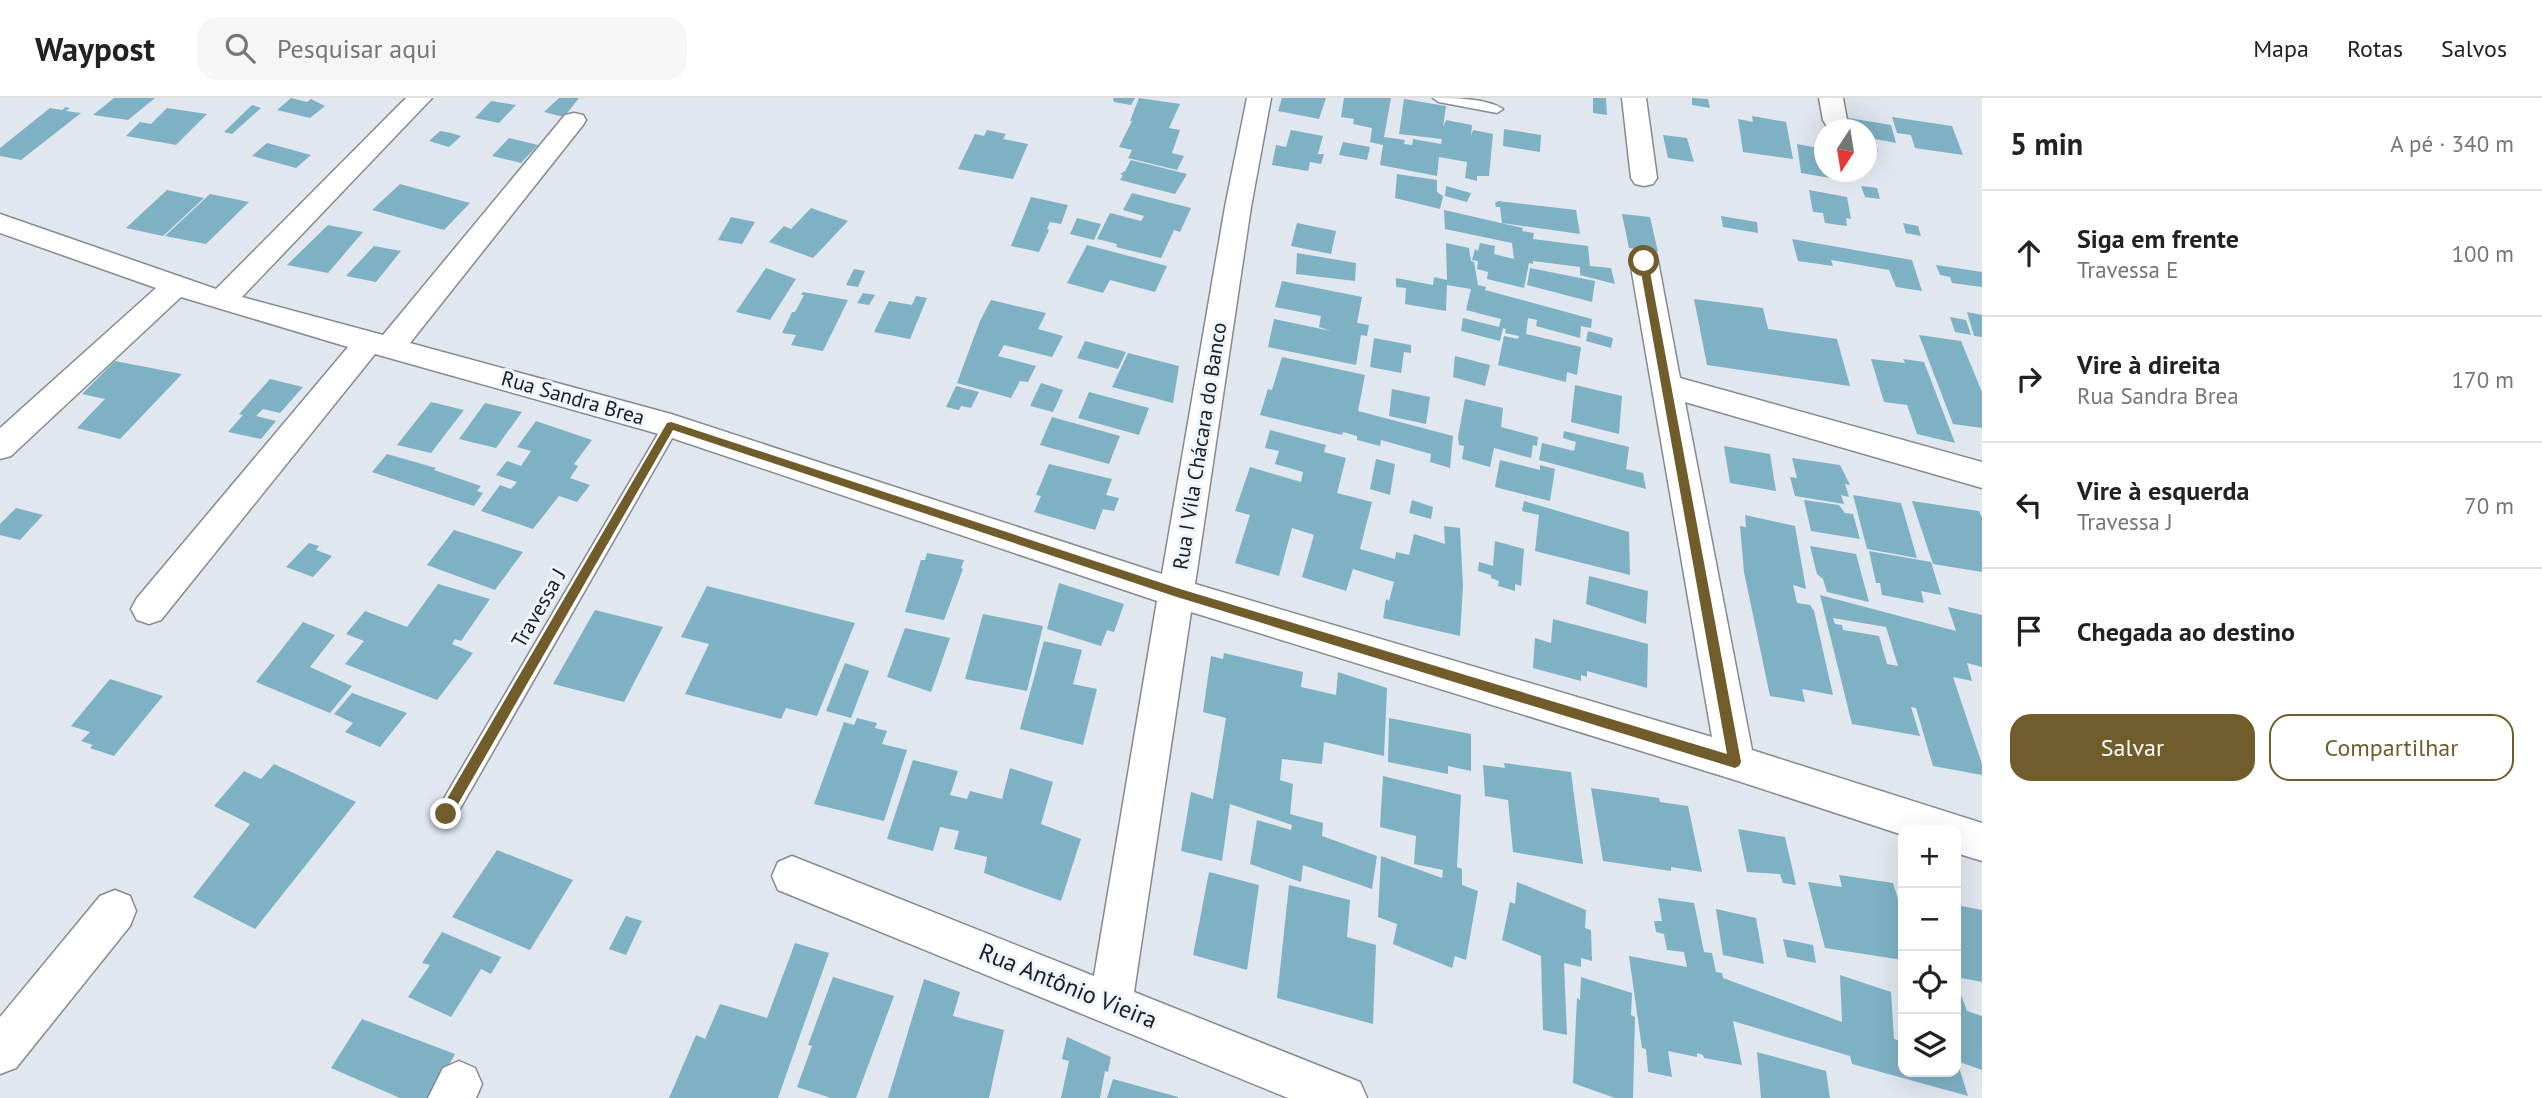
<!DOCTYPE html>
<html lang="pt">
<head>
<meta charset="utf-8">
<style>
	:root { --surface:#fff; --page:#f6f6f6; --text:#222; --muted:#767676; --line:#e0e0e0; --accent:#715c2b }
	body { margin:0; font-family:"PT Sans",sans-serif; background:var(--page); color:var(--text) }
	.controls { position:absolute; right:21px; bottom:21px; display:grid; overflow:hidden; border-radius:14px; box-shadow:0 7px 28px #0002 }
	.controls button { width:63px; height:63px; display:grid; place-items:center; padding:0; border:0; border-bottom:2px solid var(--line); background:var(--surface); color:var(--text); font:35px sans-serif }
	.compass { position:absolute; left:1814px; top:21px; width:63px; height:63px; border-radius:50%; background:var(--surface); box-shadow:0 7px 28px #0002; rotate:192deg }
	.stop { position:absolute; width:21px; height:21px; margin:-16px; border:5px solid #715c2b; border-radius:50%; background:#fff }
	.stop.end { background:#715c2b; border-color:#fff; box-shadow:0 2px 7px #0008 }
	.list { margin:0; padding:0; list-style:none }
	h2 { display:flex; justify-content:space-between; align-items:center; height:91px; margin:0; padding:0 28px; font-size:30px }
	h2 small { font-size:23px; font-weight:400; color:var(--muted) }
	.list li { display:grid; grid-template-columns:46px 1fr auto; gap:21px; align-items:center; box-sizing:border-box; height:126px; padding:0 28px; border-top:2px solid var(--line) }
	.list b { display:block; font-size:26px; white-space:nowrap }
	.list p { margin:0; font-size:23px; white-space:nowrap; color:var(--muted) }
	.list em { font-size:23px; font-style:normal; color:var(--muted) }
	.actions { display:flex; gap:14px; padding:21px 28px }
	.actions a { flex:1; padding:16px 0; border:2px solid var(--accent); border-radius:21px; text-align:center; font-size:24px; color:var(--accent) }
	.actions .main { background:var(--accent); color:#fff }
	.icon { flex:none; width:38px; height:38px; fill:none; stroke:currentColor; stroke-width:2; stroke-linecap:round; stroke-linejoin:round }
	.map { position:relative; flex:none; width:1982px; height:1000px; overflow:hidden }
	header { display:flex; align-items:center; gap:42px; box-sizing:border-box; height:98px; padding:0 35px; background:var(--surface); border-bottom:2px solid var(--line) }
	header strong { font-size:33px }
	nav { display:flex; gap:38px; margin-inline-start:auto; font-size:24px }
	.search { width:490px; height:63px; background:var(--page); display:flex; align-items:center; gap:18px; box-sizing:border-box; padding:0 24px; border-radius:21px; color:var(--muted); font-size:26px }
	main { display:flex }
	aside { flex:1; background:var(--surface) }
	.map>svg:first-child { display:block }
</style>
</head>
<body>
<header>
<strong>Waypost</strong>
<div class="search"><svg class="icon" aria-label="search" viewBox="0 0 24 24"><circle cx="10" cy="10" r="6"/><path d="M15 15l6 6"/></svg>Pesquisar aqui</div>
<nav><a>Mapa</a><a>Rotas</a><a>Salvos</a></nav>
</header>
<main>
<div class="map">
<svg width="1982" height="1000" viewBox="0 0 1982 1000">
	<rect width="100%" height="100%" fill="#e1e7ef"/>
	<g fill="#7eb1c4" fill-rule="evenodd">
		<polygon points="114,0 155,0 128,22 93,17"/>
		<polygon points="291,0 307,4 311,1 325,8 310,20 277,12"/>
		<polygon points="559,0 579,0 564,19 544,14"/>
		<polygon points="1113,0 1135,0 1131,7 1114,4"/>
		<polygon points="1139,0 1180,6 1169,30 1180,32 1172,55 1184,58 1177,72 1128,60 1132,52 1119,49 1132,23 1130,23"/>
		<polygon points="1282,0 1326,0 1319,21 1278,13"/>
		<polygon points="1344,0 1391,0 1384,39 1405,42 1404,46 1412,47 1413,41 1441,46 1442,41 1399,36 1404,1 1446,8 1443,29 1446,22 1472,27 1471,38 1473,32 1493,36 1489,78 1477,78 1477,83 1465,80 1467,64 1439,59 1437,78 1380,67 1383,47 1370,44 1372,30 1353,26 1354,21 1341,19"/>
		<polygon points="1593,0 1606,0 1607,17 1593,15"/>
		<polygon points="1692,0 1708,1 1710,10 1692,7"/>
		<polygon points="491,3 516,7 499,25 475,20"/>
		<polygon points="252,7 261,10 232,36 224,34"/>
		<polygon points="66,9 70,10 66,13 81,15 21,62 0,58 0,50 50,10 62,12"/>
		<polygon points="167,10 207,16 176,47 126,38 140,24 151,26"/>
		<polygon points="1752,18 1786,24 1793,61 1743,54 1738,21 1753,24"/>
		<polygon points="1843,19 1891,27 1896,45 1875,41 1878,54 1867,52 1867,32 1846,32"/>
		<polygon points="1892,19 1952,28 1963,57 1915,50 1911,37 1897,35"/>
		<polygon points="1504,31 1541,37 1540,54 1503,48"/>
		<polygon points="987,32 1006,36 1003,41 1028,46 1013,81 958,71 975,36 984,38"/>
		<polygon points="1291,32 1323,38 1318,56 1324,56 1321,66 1310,64 1308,73 1272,67 1276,47 1286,49"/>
		<polygon points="440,33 451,35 461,38 449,49 429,43"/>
		<polygon points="1663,37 1687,40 1694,64 1668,60"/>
		<polygon points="509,40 538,47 521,65 492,58"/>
		<polygon points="1343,44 1370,49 1367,62 1339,57"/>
		<polygon points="267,45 311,57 296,70 252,58"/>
		<polygon points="1797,46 1824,51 1824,74 1840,74 1842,82 1801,75"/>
		<polygon points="1131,62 1187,76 1175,96 1120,82 1123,77 1120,76 1125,73"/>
		<polygon points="1397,76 1437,82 1437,94 1443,98 1440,111 1395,100"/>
		<polygon points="400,86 470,105 444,132 372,112"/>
		<polygon points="1446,88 1471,95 1467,104 1445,98"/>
		<polygon points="1861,88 1877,90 1880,101 1865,99"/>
		<polygon points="167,92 204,100 163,138 126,130"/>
		<polygon points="1809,92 1847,99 1851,121 1846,120 1847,128 1825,125 1823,115 1813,114"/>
		<polygon points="1132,95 1191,110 1180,134 1174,132 1161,160 1116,149 1117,146 1097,141 1110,115 1141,123 1144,118 1123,112"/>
		<polygon points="210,96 249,104 206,146 165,138"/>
		<polygon points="1031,99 1068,107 1061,126 1050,124 1047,131 1049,132 1039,154 1011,148"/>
		<polygon points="1498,103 1576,112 1580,136 1502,125 1500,109 1496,109 1495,105"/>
		<polygon points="811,110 848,123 813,160 769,144 784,128 791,131"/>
		<polygon points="1444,112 1523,130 1522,133 1534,135 1533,141 1588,148 1590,168 1611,170 1615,186 1580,177 1580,169 1533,163 1533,166 1529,165 1524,190 1487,181 1488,174 1477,171 1478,163 1472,162 1475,151 1478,153 1480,145 1495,148 1494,156 1514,161 1512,145 1445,131"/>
		<polygon points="1622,116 1650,119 1658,154 1629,150"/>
		<polygon points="1721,118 1757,124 1758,135 1723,129"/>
		<polygon points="731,119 755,124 742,146 718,142"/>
		<polygon points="1077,120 1101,126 1094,142 1070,136"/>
		<polygon points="1297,125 1336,133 1331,156 1291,148"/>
		<polygon points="1903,125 1918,128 1921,138 1906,135"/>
		<polygon points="328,127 363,134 328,175 287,167"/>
		<polygon points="1792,141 1912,162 1922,193 1896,189 1889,172 1831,162 1833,168 1798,163"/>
		<polygon points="1446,145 1469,150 1471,163 1474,164 1478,187 1486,189 1485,192 1592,221 1591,230 1581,228 1580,240 1536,228 1537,222 1528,220 1526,236 1581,249 1577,277 1567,274 1566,284 1498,267 1504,238 1518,241 1519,238 1505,235 1506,231 1503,230 1500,243 1461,233 1463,220 1499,229 1501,221 1466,212 1471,191 1447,187 1446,213 1405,206 1406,190 1396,189 1396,180 1433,187 1434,179 1447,182"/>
		<polygon points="1087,147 1167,168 1155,194 1110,182 1103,195 1067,185"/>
		<polygon points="374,148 401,153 376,184 346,178"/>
		<polygon points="1297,155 1356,165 1355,183 1296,176"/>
		<polygon points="1936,167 1982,174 1982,189 1952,185 1950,179 1940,177"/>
		<polygon points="766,170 796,181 770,222 736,214"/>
		<polygon points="1530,170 1595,183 1592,204 1527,187"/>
		<polygon points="854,171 865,173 858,189 846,187"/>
		<polygon points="1282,183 1362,199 1357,225 1369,227 1367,238 1361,237 1356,267 1268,249 1274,221 1331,233 1319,229 1321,218 1275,209"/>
		<polygon points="803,194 848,202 823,253 791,247 796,237 782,235 792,214 795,214 804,197 801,197"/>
		<polygon points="863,195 875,197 869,207 857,205"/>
		<polygon points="916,198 927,200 910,241 874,234 889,203 912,207"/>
		<polygon points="1694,201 1763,210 1768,231 1837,241 1850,288 1707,267"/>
		<polygon points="991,202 1046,215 1038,231 1063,238 1052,259 1004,247 998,258 1036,268 1028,284 1020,283 1011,300 957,285 980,223"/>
		<polygon points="1967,214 1982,217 1982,239 1974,238"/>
		<polygon points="1950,219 1966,222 1971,237 1955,234"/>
		<polygon points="1588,233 1613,240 1611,250 1586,243"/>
		<polygon points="1919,237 1961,243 1982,294 1982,330 1953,326"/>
		<polygon points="1374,240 1411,247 1411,255 1404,254 1401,275 1370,269"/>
		<polygon points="1085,243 1126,254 1118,271 1077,260"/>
		<polygon points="1128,255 1179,268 1173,305 1112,289"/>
		<polygon points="1455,258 1490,267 1485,288 1453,279"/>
		<polygon points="1282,259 1365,277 1358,313 1453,338 1450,370 1430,364 1431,356 1381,342 1380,348 1357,342 1357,338 1343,334 1342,337 1260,317 1268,291 1272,292"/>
		<polygon points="1871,261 1905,265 1903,261 1924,264 1955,345 1917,336 1907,307 1884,304"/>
		<polygon points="115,263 182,276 120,341 77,330 105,301 82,296"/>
		<polygon points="270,281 303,289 280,315 263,311 256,318 276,323 261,341 228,334 243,317 239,316"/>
		<polygon points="1041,285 1063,292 1053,314 1030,308"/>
		<polygon points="1575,287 1622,298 1619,336 1571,324"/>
		<polygon points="956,288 979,294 971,310 961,308 959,312 946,309"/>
		<polygon points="1392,291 1430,299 1426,326 1389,318"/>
		<polygon points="1089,294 1149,310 1139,337 1078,320"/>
		<polygon points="1465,301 1503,310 1501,329 1538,339 1537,348 1533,347 1531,360 1494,350 1490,369 1462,361 1464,348 1459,347 1458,339"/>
		<polygon points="431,304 464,312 431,355 397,347"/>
		<polygon points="485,305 522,314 496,350 459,341"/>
		<polygon points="1052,319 1120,338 1109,366 1040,347"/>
		<polygon points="536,323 592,342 574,366 578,368 570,380 590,387 577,404 559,398 533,431 481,413 500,387 511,391 517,384 496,377 507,363 521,368 531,353 517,349"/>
		<polygon points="1270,332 1326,347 1324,354 1346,360 1337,395 1372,404 1360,451 1395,461 1396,454 1409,457 1414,436 1445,446 1444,428 1460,430 1463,488 1460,538 1383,520 1386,501 1389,503 1394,484 1353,471 1346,493 1302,479 1314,437 1292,430 1279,478 1235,465 1250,417 1235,413 1250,369 1301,384 1303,374 1275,366 1279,353 1265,350"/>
		<polygon points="1564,333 1629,349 1626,371 1643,375 1646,391 1539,362 1542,345 1574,353 1576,344 1563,340"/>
		<polygon points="1724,348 1770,356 1776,393 1730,385"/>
		<polygon points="387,356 436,370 434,372 481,388 477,393 483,395 474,408 372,374"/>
		<polygon points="1792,360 1840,367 1850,387 1845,386 1849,399 1841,397 1844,406 1795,398 1790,379 1797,380"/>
		<polygon points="1376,361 1395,366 1390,397 1370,391"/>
		<polygon points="1500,362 1540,372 1540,367 1555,371 1550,403 1495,389"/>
		<polygon points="1049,366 1112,381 1106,397 1119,400 1114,413 1103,411 1095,432 1034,414 1041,398 1036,397"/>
		<polygon points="1853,397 1901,405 1917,460 1867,451"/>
		<polygon points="1412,402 1433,409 1431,421 1409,415"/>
		<polygon points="1804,402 1839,407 1845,415 1853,416 1860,441 1811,433"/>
		<polygon points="1524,403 1629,434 1630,477 1535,453 1539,417 1522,413"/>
		<polygon points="1912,403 1979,413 1982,420 1982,474 1933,466"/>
		<polygon points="16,410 43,417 20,442 0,437 0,426"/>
		<polygon points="1745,417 1795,428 1806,491 1793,487 1797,505 1810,507 1814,513 1833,597 1802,591 1805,604 1770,598 1744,474 1740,428 1746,429"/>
		<polygon points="454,432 523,454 495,492 427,467"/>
		<polygon points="1495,443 1524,451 1521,488 1515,486 1515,493 1498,488 1499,483 1491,480 1491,477 1478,473 1479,464 1493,468"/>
		<polygon points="309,445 319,448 316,452 332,458 313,479 286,469"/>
		<polygon points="1810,448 1856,456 1869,504 1827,494 1823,481 1817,476"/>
		<polygon points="1869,453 1931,464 1941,497 1921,493 1924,505 1882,497 1880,485 1876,485"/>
		<polygon points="927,455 964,462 961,470 963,471 944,522 905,514 921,462 925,462"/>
		<polygon points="1589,478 1648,493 1646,526 1586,506"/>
		<polygon points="1059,485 1124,506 1114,534 1107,532 1101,548 1047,531"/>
		<polygon points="438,486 490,501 461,543 455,541 452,546 473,555 437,602 345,566 364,543 346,536 365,513 407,529"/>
		<polygon points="707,488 855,525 817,618 786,610 781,621 685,596 709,546 681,539"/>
		<path d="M1820 497 1956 533 1948 509 1982 517V569L1967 565 1972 583 1953 579 1982 666V677L1933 668 1916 610 1911 609 1920 638 1852 626ZM1833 520 1886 529 1898 568 1887 566 1879 538 1843 532 1842 527 1835 526Z"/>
		<polygon points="595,512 663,529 624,604 553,586"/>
		<polygon points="983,516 1043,528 1027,593 965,581"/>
		<polygon points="1553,521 1648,546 1647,590 1587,573 1587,579 1581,577 1581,583 1533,570 1535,540 1551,545"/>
		<polygon points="303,524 335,537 310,569 352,588 330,615 256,584"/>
		<polygon points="905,530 950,540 931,594 887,579"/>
		<polygon points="1044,543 1082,552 1073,586 1097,591 1083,647 1020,631"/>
		<polygon points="1224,555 1303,574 1301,589 1336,597 1338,574 1387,590 1384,658 1324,644 1322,666 1282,661 1280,682 1293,686 1290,716 1323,725 1322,738 1377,758 1372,791 1303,767 1301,784 1250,766 1257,722 1291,732 1292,727 1230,706 1222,763 1181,753 1191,694 1213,701 1226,620 1203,614 1211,558 1223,561"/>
		<polygon points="845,565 869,573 851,620 826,613"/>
		<polygon points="110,581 163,598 114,658 90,650 93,647 81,643 90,634 71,628"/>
		<polygon points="352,595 407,615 380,649 345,634 353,625 334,616"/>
		<polygon points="857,620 877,625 875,630 887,633 882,646 907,652 884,723 814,706 844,624 854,627"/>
		<polygon points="1389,620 1471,636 1471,673 1448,668 1448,676 1388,664"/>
		<polygon points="913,662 958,673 950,697 967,701 970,693 1002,701 1010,670 1053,684 1041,726 1081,741 1061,803 984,775 987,759 954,751 959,733 940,729 933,753 887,741"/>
		<polygon points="1504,665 1571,674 1583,766 1513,754 1508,702 1485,698 1483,667 1505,670"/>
		<polygon points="274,666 356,704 255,831 193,799 250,726 214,708 244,673 261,681"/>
		<polygon points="1383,678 1461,697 1457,769 1462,771 1462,787 1478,793 1466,862 1455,858 1452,870 1393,846 1397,826 1378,819 1381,758 1442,780 1443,772 1414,766 1416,738 1380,729"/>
		<polygon points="1591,690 1659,700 1660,704 1688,708 1702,774 1671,769 1671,773 1603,763"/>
		<polygon points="1738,731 1785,739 1796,787 1783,785 1780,776 1747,774"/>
		<polygon points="497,752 573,782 530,852 452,819"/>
		<polygon points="1209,774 1259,787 1247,872 1193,857"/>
		<polygon points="1839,777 1893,785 1903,817 1903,862 1825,850 1808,784 1842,789"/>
		<polygon points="1517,784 1586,812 1585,830 1591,832 1592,863 1581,860 1581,869 1564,865 1567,937 1543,932 1541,858 1502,842 1510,804 1515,806"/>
		<polygon points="1289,787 1350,802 1347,839 1376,847 1373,926 1277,900"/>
		<polygon points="1658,800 1694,805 1704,854 1712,855 1716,874 1722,875 1723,880 1842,924 1840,877 1891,894 1894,941 1903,944 1903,974 1956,974 1956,883 1967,913 1982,918 1982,972 1957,963 1968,998 1852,966 1850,958 1733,923 1742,967 1704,960 1703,957 1697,955 1697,959 1668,953 1672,979 1648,974 1646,951 1642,950 1629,858 1687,869 1684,854 1667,852 1664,836 1656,834 1654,823 1662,823"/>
		<polygon points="1956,807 1982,812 1982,884 1956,879"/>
		<polygon points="1716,811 1756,820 1764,866 1723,857"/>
		<polygon points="626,818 642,823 626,857 609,851"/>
		<polygon points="442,834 501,859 491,876 481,871 451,919 408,899 430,867 422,865"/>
		<polygon points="1783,841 1813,847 1816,865 1787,859"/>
		<polygon points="795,845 829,855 778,1000 669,1000 696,937 705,941 720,906 767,920"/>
		<polygon points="833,879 894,898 856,1000 831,1000 797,989 812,948 808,947"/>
		<polygon points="1581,879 1632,895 1631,917 1635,919 1633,1000 1615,1000 1573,985 1577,900 1580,902"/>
		<polygon points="924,881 960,894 953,918 1004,932 989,1000 888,1000"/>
		<polygon points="362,921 455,956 431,1000 400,1000 331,970"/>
		<polygon points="1067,939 1111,959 1108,974 1105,973 1100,1000 1061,1000 1069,963 1062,961"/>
		<polygon points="1757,954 1826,973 1830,1000 1761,1000"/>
		<polygon points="1113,981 1178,999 1178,1000 1107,1000"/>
	</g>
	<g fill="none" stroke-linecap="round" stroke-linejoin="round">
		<g stroke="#858a91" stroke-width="3">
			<g id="service">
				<path d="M1433 0C1454 0 1486 0 1503 11L1497 15 1439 4Z"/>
				<polygon points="671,322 679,328 453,723 446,725 439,723 436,716 439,709 665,324"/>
			</g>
		</g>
		<g stroke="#858a91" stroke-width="3">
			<g id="minor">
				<polygon points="406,0 432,0 242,199 383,237 565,17 574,15 583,17 586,22 583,27 410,245 671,316 1162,476 1225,109 1247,0 1271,0 1251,109 1195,486 1712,639 1630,163 1634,156 1644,154 1654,156 1658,163 1680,280 1982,364 1982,390 1685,304 1752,652 1982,725 1982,763 1956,755 1956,732 1903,732 1903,737 1735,682 1191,514 1134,894 1360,984 1367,1000 1288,1000 778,792 772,778 778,764 792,758 1094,878 1157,503 666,338 375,256 161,522 149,526 137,522 131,511 137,500 348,249 181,199 11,358 0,361 0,330 156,190 0,135 0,116 216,191"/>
				<polygon points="1622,0 1646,0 1657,80 1653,86 1644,88 1635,86 1631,80"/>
				<polygon points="1819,0 1843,0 1847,22 1844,27 1835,29 1826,27 1823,22"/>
				<polygon points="115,792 130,798 136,813 130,828 16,970 0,976 0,919 100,798"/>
				<polygon points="459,963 475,970 482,986 476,1000 428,1000 443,970"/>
			</g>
		</g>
		<use href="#service" fill="#fff" fill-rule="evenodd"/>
		<use href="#minor" fill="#fff" fill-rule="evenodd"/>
	</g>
	<polygon fill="#715c2b" points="1644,160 1648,163 1741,664 1739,668 1735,670 1177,499 673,332 450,720 441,720 441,711 667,325 671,324 1177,490 1727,656 1639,163"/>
	<g text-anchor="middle" stroke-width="6" stroke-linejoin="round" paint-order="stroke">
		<g font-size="21" fill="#1b1d20" stroke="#eef4fc">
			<text transform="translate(573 300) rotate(16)" y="7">Rua Sandra Brea</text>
			<text transform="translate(1200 348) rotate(-81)" y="7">Rua I Vila Chácara do Banco</text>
			<text transform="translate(539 510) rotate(-60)" y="7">Travessa J</text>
		</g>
		<g font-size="24" fill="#1b1d20" stroke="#eef4fc">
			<text transform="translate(1068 888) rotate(22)" y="8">Rua Antônio Vieira</text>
		</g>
	</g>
</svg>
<div class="controls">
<button>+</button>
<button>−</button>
<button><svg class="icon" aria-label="locate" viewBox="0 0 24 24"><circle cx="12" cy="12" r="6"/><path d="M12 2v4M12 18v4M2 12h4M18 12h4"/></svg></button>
<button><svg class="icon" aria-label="layers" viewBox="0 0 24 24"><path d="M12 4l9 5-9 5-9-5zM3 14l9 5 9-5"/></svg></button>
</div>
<svg class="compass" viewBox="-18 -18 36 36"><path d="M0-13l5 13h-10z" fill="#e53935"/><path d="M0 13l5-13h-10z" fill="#767676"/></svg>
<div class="stop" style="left:1644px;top:163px"></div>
<div class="stop end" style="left:446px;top:716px"></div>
</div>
<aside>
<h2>5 min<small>A pé · 340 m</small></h2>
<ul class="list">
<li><svg class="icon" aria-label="ahead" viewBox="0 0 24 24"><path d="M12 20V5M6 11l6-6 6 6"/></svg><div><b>Siga em frente</b><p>Travessa E</p></div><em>100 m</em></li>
<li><svg class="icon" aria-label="right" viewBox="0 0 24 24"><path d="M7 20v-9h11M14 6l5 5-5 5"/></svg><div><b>Vire à direita</b><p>Rua Sandra Brea</p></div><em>170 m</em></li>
<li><svg class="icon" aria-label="left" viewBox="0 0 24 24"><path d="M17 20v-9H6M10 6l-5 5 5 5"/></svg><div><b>Vire à esquerda</b><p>Travessa J</p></div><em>70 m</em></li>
<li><svg class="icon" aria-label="arrive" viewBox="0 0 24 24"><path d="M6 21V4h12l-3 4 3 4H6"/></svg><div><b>Chegada ao destino</b></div></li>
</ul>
<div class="actions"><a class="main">Salvar</a><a>Compartilhar</a></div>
</aside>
</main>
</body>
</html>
